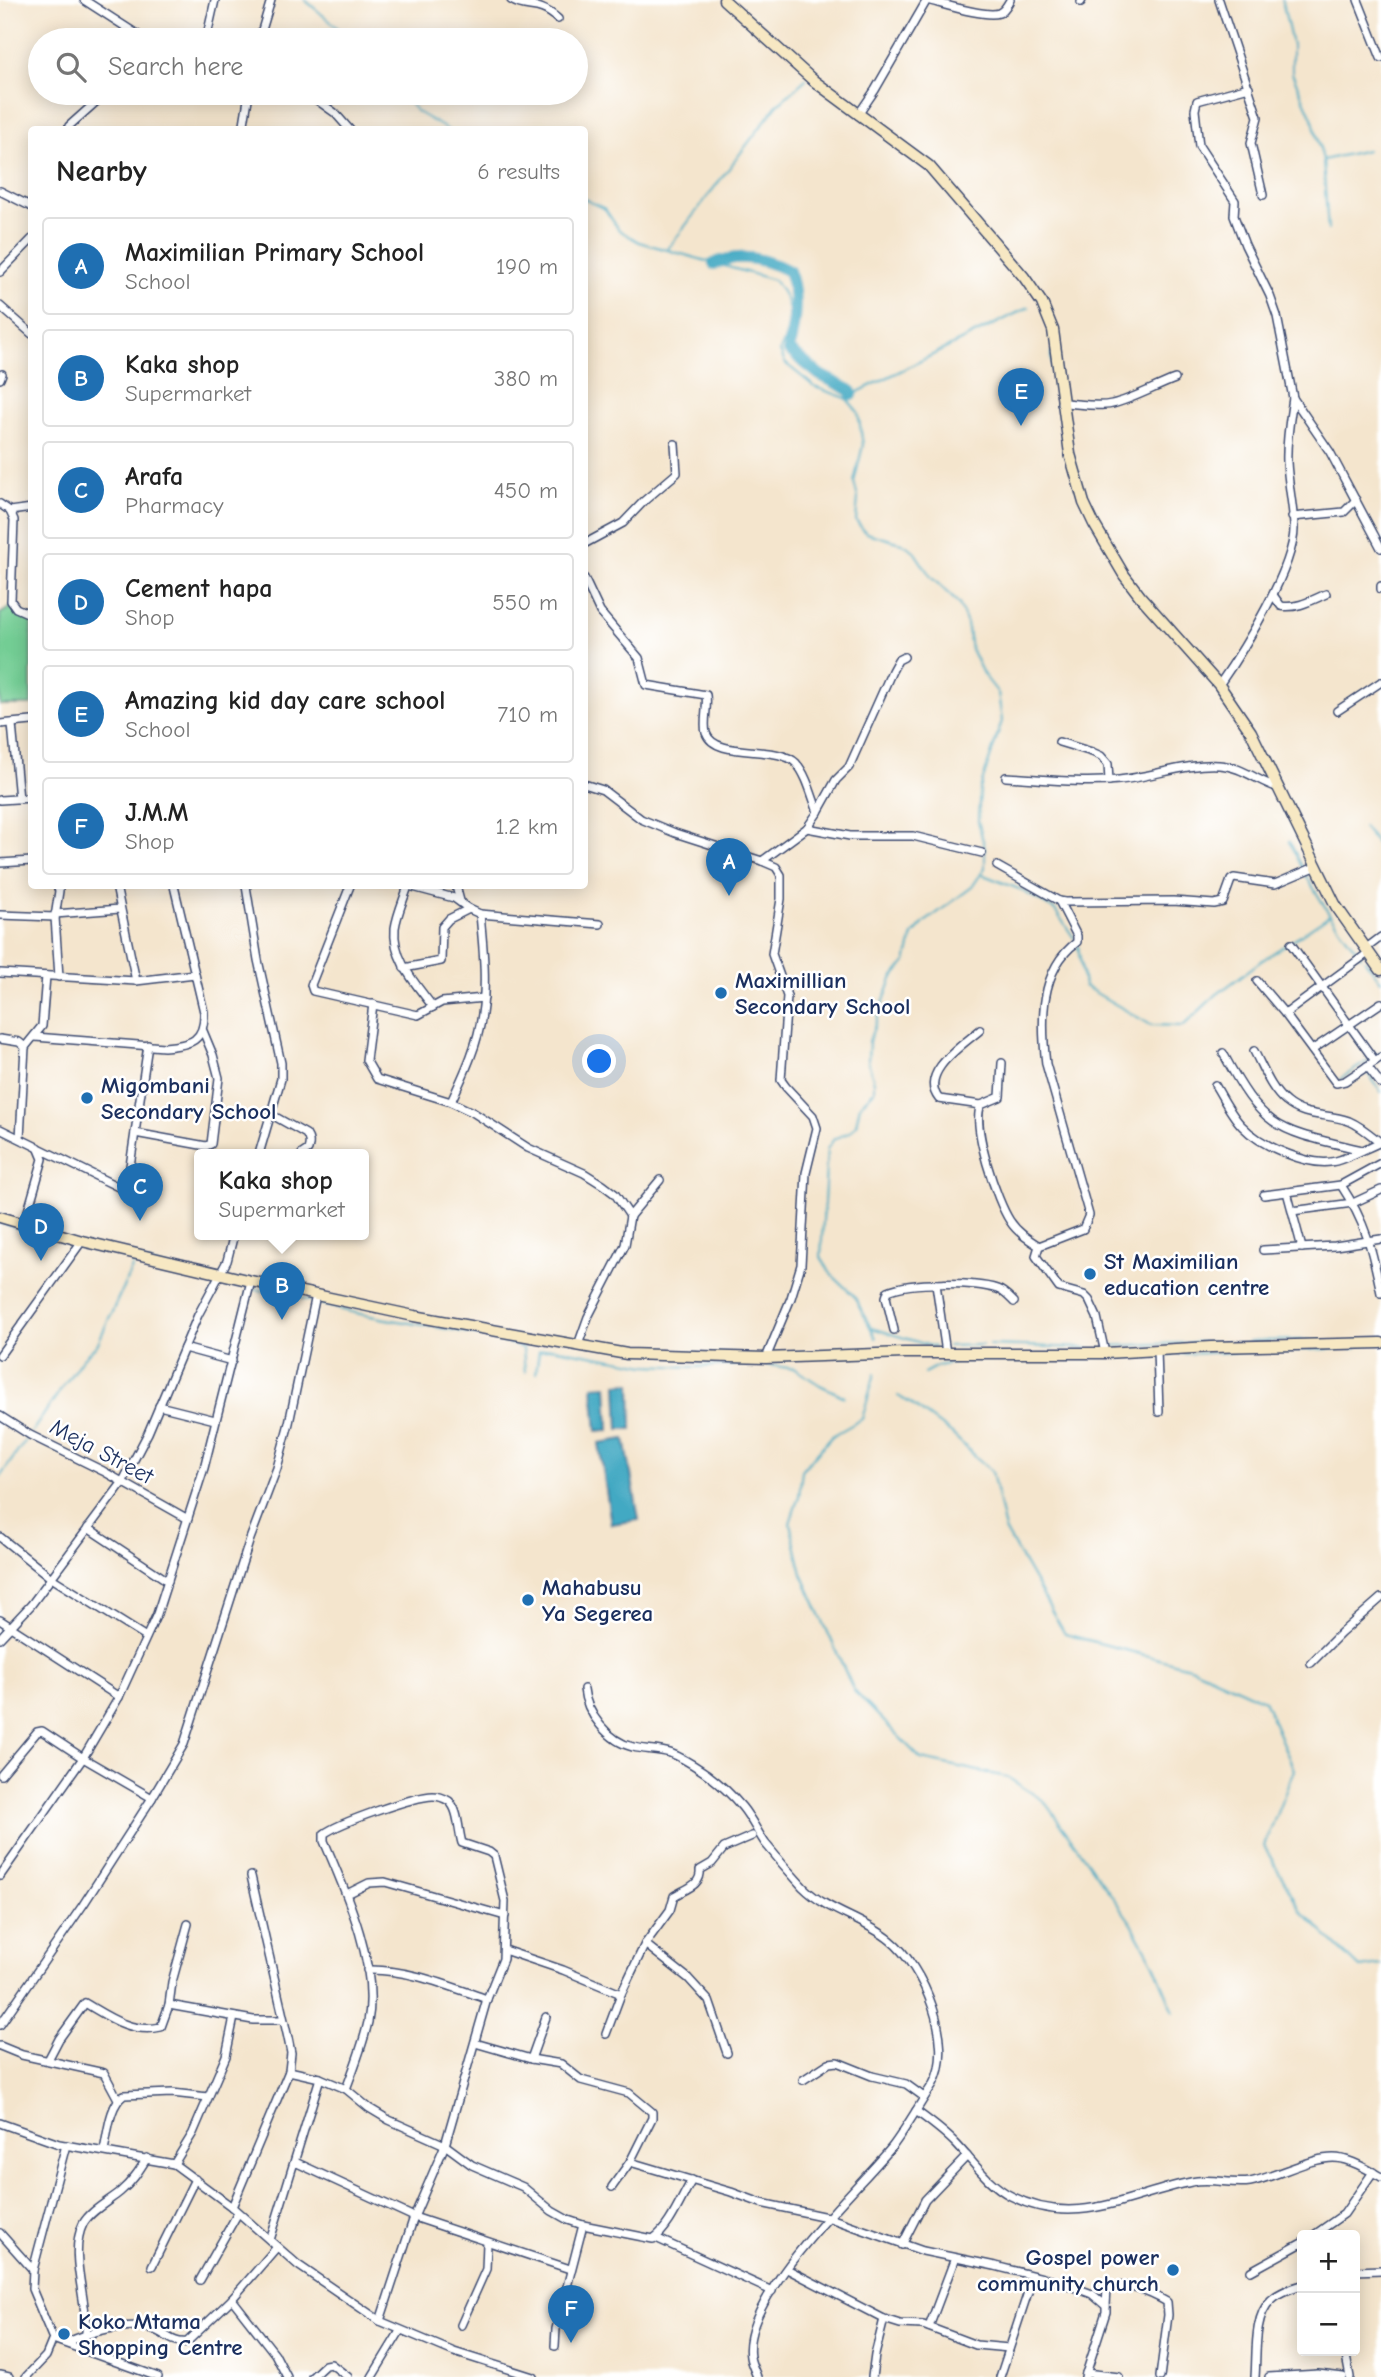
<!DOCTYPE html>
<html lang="en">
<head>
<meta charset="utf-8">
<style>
	:root { --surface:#fff; --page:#f6f6f6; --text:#222; --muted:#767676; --line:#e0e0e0; --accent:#1f6fb2 }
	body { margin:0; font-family:"Comic Neue",sans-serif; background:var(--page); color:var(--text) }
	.controls { position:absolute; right:21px; bottom:21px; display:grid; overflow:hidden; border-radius:7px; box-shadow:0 4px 18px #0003 }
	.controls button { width:63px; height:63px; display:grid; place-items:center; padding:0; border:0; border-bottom:2px solid var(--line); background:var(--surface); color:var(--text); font:35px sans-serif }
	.you { position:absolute; left:600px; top:1062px; width:24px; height:24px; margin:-18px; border:5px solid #fff; border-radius:50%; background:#1a73e8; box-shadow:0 0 0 10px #1a73e833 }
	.badge { display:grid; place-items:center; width:46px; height:46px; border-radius:50%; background:var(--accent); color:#fff; font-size:23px; font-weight:700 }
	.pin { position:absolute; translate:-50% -58px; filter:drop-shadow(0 2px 4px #0008) }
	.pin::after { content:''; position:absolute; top:37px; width:24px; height:21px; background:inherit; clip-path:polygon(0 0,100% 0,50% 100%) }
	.popup { position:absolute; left:194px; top:1149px; width:175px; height:91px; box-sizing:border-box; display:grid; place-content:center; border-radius:7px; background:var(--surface); filter:drop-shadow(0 2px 5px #0005); font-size:23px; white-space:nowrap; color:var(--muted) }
	.popup b { font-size:26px; color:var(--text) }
	.popup::after { content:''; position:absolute; left:50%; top:100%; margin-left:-14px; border:14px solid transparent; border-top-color:var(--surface) }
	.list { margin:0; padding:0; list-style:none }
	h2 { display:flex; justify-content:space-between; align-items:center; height:91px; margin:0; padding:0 28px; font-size:30px }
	h2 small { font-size:23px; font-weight:400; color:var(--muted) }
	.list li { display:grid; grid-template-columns:46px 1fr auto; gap:21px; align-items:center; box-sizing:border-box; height:98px; margin:0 14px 14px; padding:0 14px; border:2px solid var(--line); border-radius:7px }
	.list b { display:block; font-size:26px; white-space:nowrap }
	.list p { margin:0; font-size:23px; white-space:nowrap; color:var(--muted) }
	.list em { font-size:23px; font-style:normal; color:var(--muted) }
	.icon { flex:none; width:38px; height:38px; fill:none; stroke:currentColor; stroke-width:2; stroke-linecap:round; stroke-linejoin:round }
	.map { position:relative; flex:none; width:1381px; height:2377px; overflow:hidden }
	.search { position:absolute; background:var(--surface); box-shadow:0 4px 18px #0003; left:28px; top:28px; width:560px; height:77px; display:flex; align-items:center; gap:18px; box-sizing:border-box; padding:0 24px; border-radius:38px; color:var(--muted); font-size:26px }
	.panel { position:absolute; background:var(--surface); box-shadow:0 4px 18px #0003; left:28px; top:126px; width:560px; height:763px; border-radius:7px }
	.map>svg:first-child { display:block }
</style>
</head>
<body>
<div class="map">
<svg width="1381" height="2377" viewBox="0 0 1381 2377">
	<rect width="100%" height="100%" fill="#fff"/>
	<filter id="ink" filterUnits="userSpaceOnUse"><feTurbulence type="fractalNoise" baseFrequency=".0143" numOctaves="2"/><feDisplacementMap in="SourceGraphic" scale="14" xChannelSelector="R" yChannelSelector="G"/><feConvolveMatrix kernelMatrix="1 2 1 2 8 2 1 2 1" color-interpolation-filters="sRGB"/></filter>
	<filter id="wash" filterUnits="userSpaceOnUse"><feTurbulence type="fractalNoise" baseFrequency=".00686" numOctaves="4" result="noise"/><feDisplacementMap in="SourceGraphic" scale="28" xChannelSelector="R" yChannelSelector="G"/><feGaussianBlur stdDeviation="1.57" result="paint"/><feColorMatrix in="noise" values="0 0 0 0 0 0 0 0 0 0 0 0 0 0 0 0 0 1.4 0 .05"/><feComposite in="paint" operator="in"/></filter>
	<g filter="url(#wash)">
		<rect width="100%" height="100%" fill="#f4e5cd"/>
		<polygon fill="#73cd94" stroke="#477e79" stroke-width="2" points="11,607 31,618 31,705 0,705 0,614"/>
		<g fill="#43a9c3" stroke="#2f6c90" stroke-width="2">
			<polygon points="631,1383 632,1429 619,1429 617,1384"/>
			<polygon points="607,1385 609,1430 597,1431 593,1386"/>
			<polygon points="625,1439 639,1520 611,1524 599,1443"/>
		</g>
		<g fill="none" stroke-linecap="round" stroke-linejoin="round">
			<g stroke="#43a9c3" stroke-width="2">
				<polyline points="305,0 352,40"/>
				<polyline points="1282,0 1292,45 1292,73 1313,120 1323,160 1328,230"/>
				<polyline points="402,93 417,112 448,130"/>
				<polyline points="1323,160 1367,150"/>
				<path d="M584 199 605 209 619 230 639 242 774 280C794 305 793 322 780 351L785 363 815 387 846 398 858 412 863 445 854 482 858 498 856 521 866 533 902 543 913 550 931 577 959 604 967 624 971 649 983 674 998 693 1002 721 980 789 978 821 985 849V868L972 887 925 922 913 935 906 962 892 979 869 1041 868 1061 874 1082V1091L860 1105 856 1125 850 1132 834 1139 827 1149 821 1257 831 1274 854 1296 876 1338"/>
				<polyline points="667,250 777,105 806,79"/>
				<polyline points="1004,261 1017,277"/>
				<polyline points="1051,352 1054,386"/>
				<polyline points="848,397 1029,307"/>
				<polyline points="1363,827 1381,849"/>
				<polyline points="1289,841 1303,869"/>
				<polyline points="981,874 1019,889 1055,910 1074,938"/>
				<polyline points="1305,874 1330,915 1361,956"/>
				<polyline points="1078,946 1084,986 1151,1025 1183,1026 1216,995 1261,961 1330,915"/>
				<polyline points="1365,960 1381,981"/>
				<polyline points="1375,1056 1381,1052"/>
				<polyline points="1368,1073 1381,1092"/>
				<polyline points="1340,1079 1371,1059"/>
				<polyline points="0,1223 69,1243"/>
				<polyline points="82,1247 95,1249"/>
				<polyline points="100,1250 213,1281"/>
				<polyline points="218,1283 238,1287"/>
				<polyline points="250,1288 313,1301"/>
				<path d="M319 1303C385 1325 457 1324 523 1348L525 1372"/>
				<polyline points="872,1328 934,1347"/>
				<polyline points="1372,1338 1381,1338"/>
				<polyline points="1249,1341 1310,1340"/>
				<polyline points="989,1345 1087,1348"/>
				<polyline points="948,1346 982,1345"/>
				<polyline points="1106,1346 1212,1342"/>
				<polyline points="1179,1354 1356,1348"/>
				<polyline points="1158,1355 1174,1354"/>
				<polyline points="536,1373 539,1351 551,1348 646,1365 694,1367 761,1364 795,1369 820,1385 845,1397"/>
				<polyline points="875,1373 862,1419 832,1436 802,1470 799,1496 790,1523 802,1574 854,1691 921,1759 1007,1777 1044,1801 1132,1924 1154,1964 1174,2012"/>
				<polyline points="924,1373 937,1366 978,1358"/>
				<polyline points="898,1396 910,1403 952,1434 992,1472 1005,1530 1065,1634 1193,1668 1264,1700 1294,1770 1264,1846 1302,1912 1360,1968 1381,1965"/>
				<polyline points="31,1433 82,1359 97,1345 135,1261"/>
				<polyline points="0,1477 28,1437"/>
			</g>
			<path stroke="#43a9c3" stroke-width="12" d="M714 264C739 252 766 259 789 271 799 296 794 324 789 350L820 375 850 390 852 395"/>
		</g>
	</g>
	<g filter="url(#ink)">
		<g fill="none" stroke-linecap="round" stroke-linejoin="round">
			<g stroke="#3c4a6f" stroke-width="10">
				<g id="street">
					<polyline points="84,0 146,40"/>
					<path d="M511 0C529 11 537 0 558 19"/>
					<path d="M927 0C943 4 986 18 999 13 1005 10 1007 5 1010 0"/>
					<polyline points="1219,0 1258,117 1251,143 1263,195"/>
					<polyline points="1358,0 1381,58"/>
					<polyline points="1081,2 1082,0"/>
					<polyline points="206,40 215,0"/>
					<polyline points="259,40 271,0"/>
					<polyline points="1249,87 1197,101 1195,110 1199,146 1235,201 1234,216 1245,245 1270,296 1277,316 1293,398 1330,452 1381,548"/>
					<polyline points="307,93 335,113 350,130"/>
					<polyline points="858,115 875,90 927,0"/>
					<polyline points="69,126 106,93"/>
					<polyline points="243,130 249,93"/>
					<polyline points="0,191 32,207"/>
					<polyline points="0,272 32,239"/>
					<polyline points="0,306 32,334"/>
					<polyline points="0,379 2,374"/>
					<path d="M1061 403C1078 403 1095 408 1112 404 1131 400 1156 386 1175 379"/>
					<polyline points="0,504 10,511 14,520 11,601 16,608 32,615"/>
					<polyline points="10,511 32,508"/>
					<polyline points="1292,517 1344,512 1356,500"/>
					<polyline points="584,544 623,523 644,501 677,473 675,444"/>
					<path d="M584 578 600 612 639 658 646 685 706 695C708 707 703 722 706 733 715 760 778 744 796 763 807 775 812 797 818 812"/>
					<polyline points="1381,586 1381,589"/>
					<path d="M1273 595 1281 606C1297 609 1312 600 1326 594"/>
					<path d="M1219 685C1242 652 1296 566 1294 526 1293 505 1288 483 1287 462 1286 440 1290 419 1293 398"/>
					<polyline points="1337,711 1381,682"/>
					<polyline points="0,724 32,721"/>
					<polyline points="12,724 19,799"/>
					<polyline points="1059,742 1092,752 1101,756 1108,764 1109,781"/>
					<path d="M1006 777C1043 779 1081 784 1119 780 1152 777 1186 763 1219 765 1241 766 1259 782 1279 788"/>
					<polyline points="584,784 603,790 641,819 675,833 762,861 776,867 781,875 781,899 772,954 787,996 781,1080 786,1087 813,1116 817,1128 806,1173 801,1265 791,1298 766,1358"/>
					<polyline points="0,800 32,798"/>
					<polyline points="807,828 850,836 913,836 982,853"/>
					<polyline points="762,861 807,828 818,812 836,780 849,767 892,671 898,660 904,657"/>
					<polyline points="0,863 32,861"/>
					<polyline points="997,866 1059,901 1065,902 1173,901 1214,904 1223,902 1231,880 1234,878 1275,884 1315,867"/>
					<polyline points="57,886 59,891 55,917 59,977"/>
					<polyline points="116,886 136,981"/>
					<polyline points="246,886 258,960 281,1063 281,1079 259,1154"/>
					<polyline points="350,886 311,985 313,991 418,1015 442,1002 484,998"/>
					<path d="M408 886C404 899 397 914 395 928 392 959 416 984 433 1007"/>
					<polyline points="409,886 454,898 469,909 480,914 600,924"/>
					<polyline points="456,886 460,901"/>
					<path d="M1059 901 1077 936V942C1039 970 1041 1022 1046 1064L1089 1215 1083 1229 1039 1246 1036 1256 1059 1288 1084 1295 1089 1300 1097 1317 1105 1353"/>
					<polyline points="55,914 120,909"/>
					<polyline points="0,915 55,917"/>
					<polyline points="1291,944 1375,1061"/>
					<polyline points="1365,949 1381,937"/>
					<polyline points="404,968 441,961 442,927 449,919 469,909"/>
					<polyline points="0,973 136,981 195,974"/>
					<polyline points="1257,981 1285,1014 1336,1083 1345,1081 1381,1057"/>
					<polyline points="373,1004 366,1060 377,1079 451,1102 474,1113 528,1148 584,1173 603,1185 615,1194 630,1216"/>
					<polyline points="1285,1014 1368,953"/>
					<path d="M980 1030C963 1045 918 1073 939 1099L981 1105"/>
					<path d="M35 1037 164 1047C191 1045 205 1041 204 1012L174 886"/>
					<polyline points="0,1039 19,1042 25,1047 20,1138"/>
					<polyline points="25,1047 42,1026 46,976"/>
					<polyline points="1312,1050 1381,1003"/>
					<path d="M1254 1051C1263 1068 1271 1090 1286 1102 1305 1118 1327 1113 1349 1121 1361 1126 1371 1135 1381 1143"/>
					<path d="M1223 1053C1265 1132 1278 1130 1362 1150"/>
					<path d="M1002 1063 1000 1097 981 1105C971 1125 997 1202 1010 1221 1017 1232 1028 1239 1039 1246"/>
					<polyline points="1367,1066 1381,1084"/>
					<path d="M1215 1085C1223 1098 1231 1115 1242 1126 1260 1145 1309 1168 1336 1161 1351 1157 1366 1148 1381 1142"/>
					<path d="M451 1102C464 1074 478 1045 482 1014 487 981 483 947 480 914"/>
					<path d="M272 1115 306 1134C310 1140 310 1144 308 1150L302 1154"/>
					<polyline points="0,1129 149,1202"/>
					<polyline points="135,1133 206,1146 211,1144 219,1078 213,1055 203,1031"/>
					<path d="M1341 1185C1366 1223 1372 1249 1381 1293"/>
					<polyline points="1287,1192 1302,1248"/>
					<polyline points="126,1193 148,1045"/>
					<polyline points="1264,1195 1341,1185 1381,1163"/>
					<polyline points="1292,1211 1353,1203 1381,1190"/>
					<polyline points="24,1225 43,1159 38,1147"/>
					<polyline points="1263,1250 1335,1246 1381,1239"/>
					<polyline points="936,1284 946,1353"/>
					<path d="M894 1330 886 1297 888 1291C910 1281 974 1282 997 1289 1004 1291 1009 1297 1014 1302"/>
					<polyline points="578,1345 588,1317 625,1245 630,1216 660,1180"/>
					<polyline points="184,1348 232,1361"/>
					<polyline points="1157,1350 1159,1412"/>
					<polyline points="0,1355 82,1241"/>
					<polyline points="159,1406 215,1420"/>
					<polyline points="0,1416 30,1435 103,1471 188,1519"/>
					<polyline points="88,1528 168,1581"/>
					<polyline points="0,1537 50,1577 146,1637"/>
					<polyline points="0,1620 119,1697"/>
					<polyline points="0,1638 31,1605 122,1483 148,1433 198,1315 227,1261 234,1234"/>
					<polyline points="1311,1663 1341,1633 1381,1598"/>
					<path d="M584 1689C586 1713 609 1742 633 1747 645 1750 658 1749 670 1753 684 1758 695 1766 707 1774 719 1783 732 1795 742 1807 751 1818 757 1831 765 1843 777 1858 790 1873 803 1887 828 1912 863 1918 890 1940 923 1966 956 2044 933 2084 919 2105 907 2127 892 2147 856 2191 740 2297 750 2357 751 2364 755 2371 757 2377"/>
					<polyline points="1,1775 37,1732 42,1731 83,1758 152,1798"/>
					<polyline points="0,1876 83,1758 119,1697 157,1614 204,1468 251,1281"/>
					<polyline points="347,1894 369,1883 385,1882 505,1916"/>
					<polyline points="645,1944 688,1978 709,2001 727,2053"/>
					<polyline points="504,1950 563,1970 621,1994"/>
					<path d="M367 1970C409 1969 449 1986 487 1999"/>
					<polyline points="169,2005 253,2020 283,2020"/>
					<polyline points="0,2025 83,1905 152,1798 184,1744 250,1539 277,1468 289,1423 316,1295"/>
					<path d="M606 2034 621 1994 645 1944 670 1910 674 1896C685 1889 702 1885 700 1870L712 1863 724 1848 752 1836"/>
					<polyline points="475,2043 531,2059 561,2064 581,2080 629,2093 652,2112 652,2118 630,2162 612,2187"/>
					<polyline points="0,2046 22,2055 104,2073 118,2099"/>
					<polyline points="531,2059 546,2017"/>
					<path d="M48 2060 59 2039 85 2003C109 2017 132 2034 161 2027L169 2005 172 1982 188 1924"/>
					<path d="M289 2071 320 2078 346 2089 369 2108 389 2120 445 2145 472 2165 523 2187 552 2211 568 2220 583 2225 653 2239C670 2228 681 2198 692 2180"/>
					<polyline points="803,2080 829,2063 837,2062 872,2076 906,2084 924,2097"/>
					<path d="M346 2089C354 2068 363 2045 368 2022 379 1965 346 1892 324 1841V1834C338 1823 415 1796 433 1796 439 1796 444 1798 449 1801 459 1810 458 1830 462 1843L489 1852 494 1856 505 1901 503 1959 487 1999 445 2145 414 2217 380 2321"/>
					<path d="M916 2111C931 2122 945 2132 957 2145 973 2162 989 2185 1011 2196 1076 2229 1128 2195 1191 2182 1210 2177 1231 2185 1250 2182 1277 2177 1317 2153 1342 2159 1356 2162 1369 2170 1381 2177"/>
					<polyline points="0,2123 59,2144 174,2164 232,2207 298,2265 380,2321 454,2352 533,2377"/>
					<path d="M104 2150C108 2134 109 2105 124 2095L172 2093 208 2097"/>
					<polyline points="295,2162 414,2217 570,2269"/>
					<polyline points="630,2162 731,2192 761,2203 827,2217 923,2251 995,2266 1063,2283 1092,2294 1106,2306 1106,2312 1085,2377"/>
					<polyline points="174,2164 193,2133 226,2056 234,2017"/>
					<polyline points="232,2207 289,2071 291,2053 288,2038 251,1876"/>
					<polyline points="0,2233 33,2270"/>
					<polyline points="1314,2235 1344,2214 1373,2172"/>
					<polyline points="656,2238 772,2291"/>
					<polyline points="270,2240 320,2078"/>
					<polyline points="902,2245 925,2200 967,2156"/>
					<polyline points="152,2266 195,2179"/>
					<polyline points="787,2269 884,2319 900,2324 923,2325 976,2345 1009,2348"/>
					<polyline points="1251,2271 1302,2243"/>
					<polyline points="1355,2271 1381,2270"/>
					<polyline points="200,2280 238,2213"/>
					<polyline points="232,2299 275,2354 287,2377"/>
					<path d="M1106 2306 1107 2289C1122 2279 1153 2294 1167 2302L1168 2315 1160 2377"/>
					<polyline points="461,2325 486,2269 487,2243"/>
					<polyline points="929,2327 955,2258"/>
					<path d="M86 2333C88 2301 68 2254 83 2224 90 2211 109 2201 120 2192 132 2182 139 2171 147 2158"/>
					<polyline points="53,2339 158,2377"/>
					<path d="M66 2343C89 2332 127 2321 152 2329 165 2333 173 2344 187 2342L232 2299 277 2247"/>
					<polyline points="555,2346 556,2329 583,2225"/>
					<polyline points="1345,2351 1350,2377"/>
					<polyline points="1086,2373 1119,2377"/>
					<polyline points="0,2375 9,2377"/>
					<polyline points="26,2377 46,2356 53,2339 32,2289 33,2270 66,2145"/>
					<polyline points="312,2377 325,2365 331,2364 348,2377"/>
					<polyline points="372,2377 400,2331"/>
					<polyline points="872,2377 875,2355 884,2319"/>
					<polyline points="1000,2377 1033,2277"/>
					<path d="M1255 2377C1257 2354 1253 2317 1271 2300 1279 2292 1292 2288 1302 2285"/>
					<polyline points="1269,2377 1318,2374 1343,2377"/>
				</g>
			</g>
			<g stroke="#3c4a6f" stroke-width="13">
				<g id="secondary">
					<polyline points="724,0 814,81 929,166 1024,277 1042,303 1053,330 1070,454 1084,503 1094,524 1124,575 1140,596 1219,685 1251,732 1336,906 1381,970"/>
					<polyline points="0,1217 82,1241 251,1281 414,1316 627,1354 766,1358 904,1353 1105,1353 1211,1347 1381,1343"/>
				</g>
			</g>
			<use href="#street" stroke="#fff" stroke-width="7"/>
			<use href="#secondary" stroke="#f7e8c3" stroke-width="10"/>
		</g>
	</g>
	<g fill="#1f6fb2" stroke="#fff" stroke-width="2.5">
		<circle cx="721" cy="993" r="7"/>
		<circle cx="87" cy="1098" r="7"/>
		<circle cx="1090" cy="1274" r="7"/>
		<circle cx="528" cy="1600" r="7"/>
		<circle cx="1173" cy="2270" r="7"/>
		<circle cx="64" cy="2334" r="7"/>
	</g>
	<g text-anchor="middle" stroke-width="5" stroke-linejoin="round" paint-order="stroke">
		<g font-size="23" font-weight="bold" fill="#1b2f5e" stroke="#fff" text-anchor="start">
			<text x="735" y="988">Maximillian<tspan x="735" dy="26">Secondary School</tspan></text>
			<text x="101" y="1093">Migombani<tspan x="101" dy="26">Secondary School</tspan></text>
			<text x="1104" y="1269">St Maximilian<tspan x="1104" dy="26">education centre</tspan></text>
			<text x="542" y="1595">Mahabusu<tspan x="542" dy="26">Ya Segerea</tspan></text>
			<text x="1159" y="2265" text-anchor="end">Gospel power<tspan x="1159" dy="26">community church</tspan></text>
			<text x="78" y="2329">Koko Mtama<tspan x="78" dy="26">Shopping Centre</tspan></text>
		</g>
		<g font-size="23" fill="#1b2f5e" stroke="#fff">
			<text transform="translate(102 1451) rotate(28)" y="8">Meja Street</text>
		</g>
	</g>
</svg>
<div class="controls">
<button>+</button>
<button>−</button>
</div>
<div class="you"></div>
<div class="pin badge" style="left:729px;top:896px">A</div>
<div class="pin badge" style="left:282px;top:1320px">B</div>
<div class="popup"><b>Kaka shop</b>Supermarket</div>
<div class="pin badge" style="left:140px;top:1221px">C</div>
<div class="pin badge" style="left:41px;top:1261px">D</div>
<div class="pin badge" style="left:1021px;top:426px">E</div>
<div class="pin badge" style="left:571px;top:2343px">F</div>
<div class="search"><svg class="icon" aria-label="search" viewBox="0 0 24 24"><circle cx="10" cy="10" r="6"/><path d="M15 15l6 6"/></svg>Search here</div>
<section class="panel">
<h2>Nearby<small>6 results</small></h2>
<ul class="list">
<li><span class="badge">A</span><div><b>Maximilian Primary School</b><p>School</p></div><em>190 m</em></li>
<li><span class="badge">B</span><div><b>Kaka shop</b><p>Supermarket</p></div><em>380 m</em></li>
<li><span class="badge">C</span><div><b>Arafa</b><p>Pharmacy</p></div><em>450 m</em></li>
<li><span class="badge">D</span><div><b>Cement hapa</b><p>Shop</p></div><em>550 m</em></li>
<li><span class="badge">E</span><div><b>Amazing kid day care school</b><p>School</p></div><em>710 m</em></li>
<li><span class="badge">F</span><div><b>J.M.M</b><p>Shop</p></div><em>1.2 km</em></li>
</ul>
</section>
</div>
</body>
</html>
